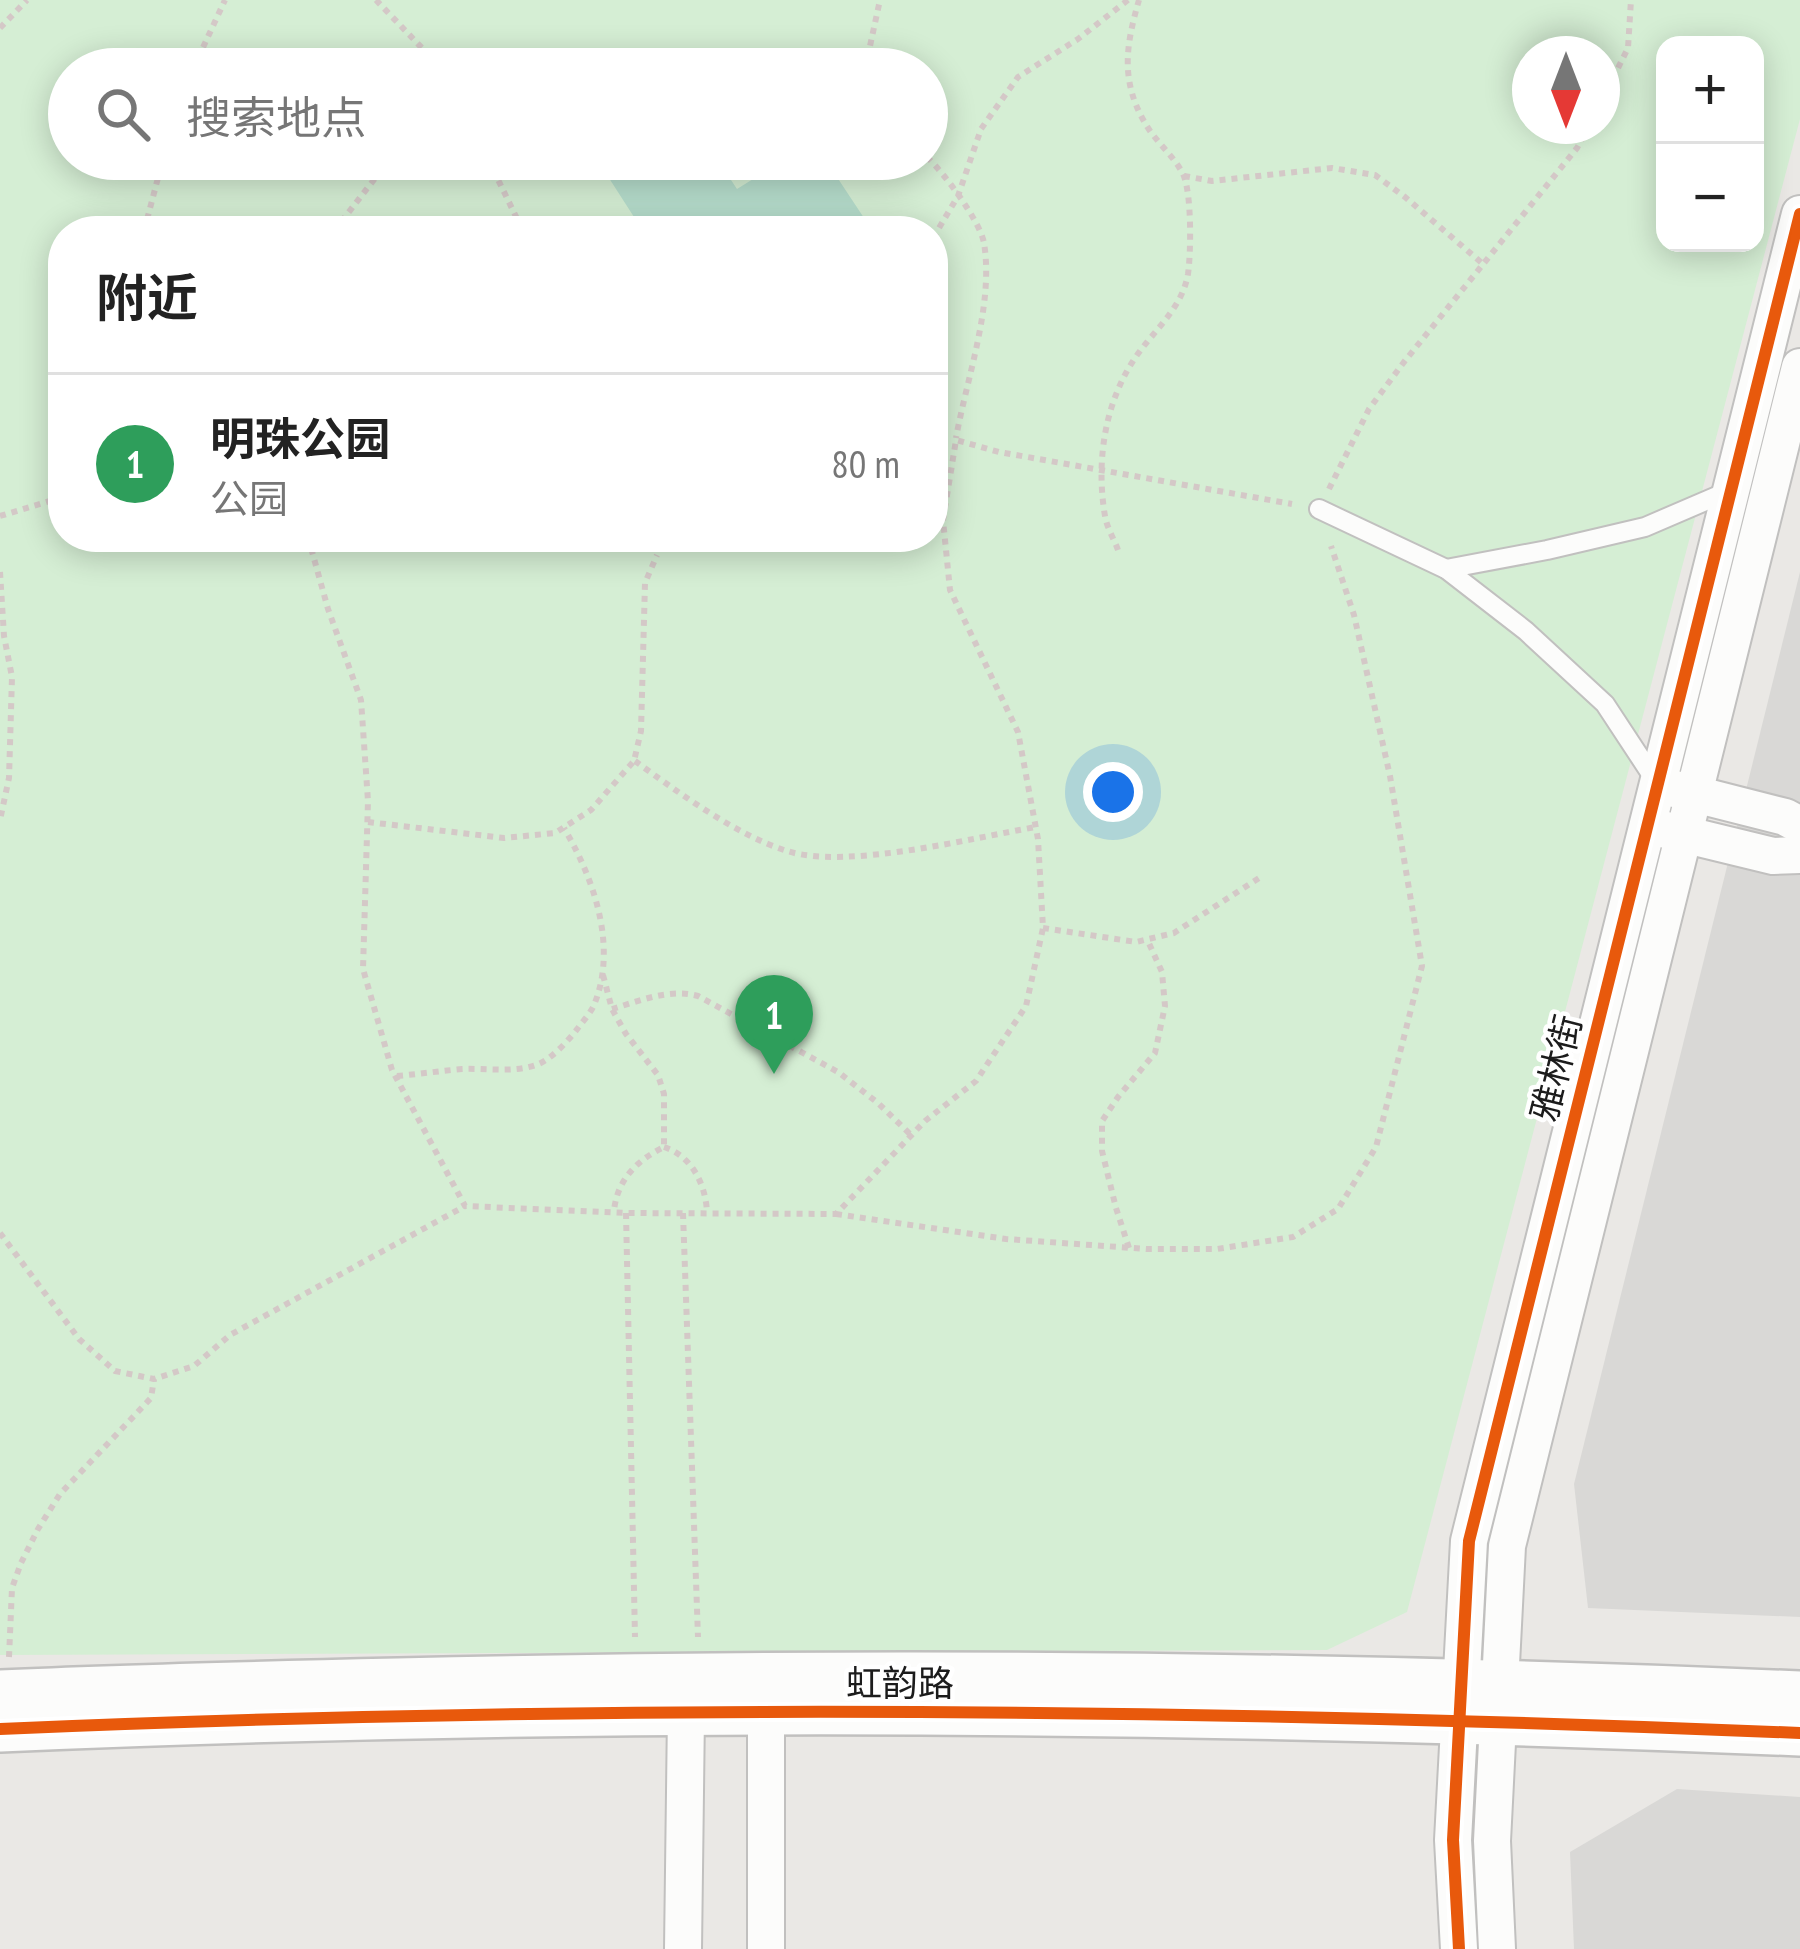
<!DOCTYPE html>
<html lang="zh">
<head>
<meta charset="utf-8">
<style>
	:root { --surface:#fff; --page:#f6f6f6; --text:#222; --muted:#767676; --line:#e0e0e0; --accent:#646362 }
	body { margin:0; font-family:"PT Sans Narrow","Noto Sans SC",sans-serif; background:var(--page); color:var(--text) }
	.controls { position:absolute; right:36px; top:36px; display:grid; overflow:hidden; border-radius:24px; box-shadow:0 6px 30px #0003 }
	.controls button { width:108px; height:108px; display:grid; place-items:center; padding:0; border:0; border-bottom:3px solid var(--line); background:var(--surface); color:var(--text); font:60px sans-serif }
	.compass { position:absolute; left:1512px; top:36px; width:108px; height:108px; border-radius:50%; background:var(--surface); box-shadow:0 6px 30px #0003; rotate:180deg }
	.you { position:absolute; left:1113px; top:792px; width:42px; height:42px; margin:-30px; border:9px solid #fff; border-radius:50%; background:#1a73e8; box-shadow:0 0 0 18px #1a73e833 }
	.badge { display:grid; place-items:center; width:78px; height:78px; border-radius:50%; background:var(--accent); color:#fff; font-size:39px; font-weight:700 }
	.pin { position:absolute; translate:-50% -99px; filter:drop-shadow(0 3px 6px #0008) }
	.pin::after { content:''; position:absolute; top:63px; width:42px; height:36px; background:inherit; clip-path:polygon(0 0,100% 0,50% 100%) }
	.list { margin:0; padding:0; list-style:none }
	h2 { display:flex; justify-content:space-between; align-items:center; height:156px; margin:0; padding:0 48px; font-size:51px }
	h2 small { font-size:39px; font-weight:400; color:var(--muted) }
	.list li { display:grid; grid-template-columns:78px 1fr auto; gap:36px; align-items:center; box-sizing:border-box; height:180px; padding:0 48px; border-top:3px solid var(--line) }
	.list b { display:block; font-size:45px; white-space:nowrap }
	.list p { margin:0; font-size:39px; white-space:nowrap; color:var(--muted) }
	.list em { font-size:39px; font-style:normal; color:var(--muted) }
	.icon { flex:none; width:66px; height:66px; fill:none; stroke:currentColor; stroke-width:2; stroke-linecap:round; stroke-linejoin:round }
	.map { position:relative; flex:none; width:1800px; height:1949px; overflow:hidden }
	.search { position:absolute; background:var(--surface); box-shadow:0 6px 30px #0003; left:48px; top:48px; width:900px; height:132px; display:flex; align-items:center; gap:30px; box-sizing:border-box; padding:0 42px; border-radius:66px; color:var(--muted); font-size:45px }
	.panel { position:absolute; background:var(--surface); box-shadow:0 6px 30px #0003; left:48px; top:216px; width:900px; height:336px; border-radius:48px }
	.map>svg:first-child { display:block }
</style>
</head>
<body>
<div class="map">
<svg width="1800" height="1949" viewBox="0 0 1800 1949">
	<rect width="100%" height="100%" fill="#eae8e5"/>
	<g fill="#d9d8d6">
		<polygon points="1800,572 1800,1617 1588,1608 1574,1484"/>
		<polygon points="1677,1789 1800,1797 1800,1949 1574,1949 1570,1852"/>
	</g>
	<path fill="#d5eed4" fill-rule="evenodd" d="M0 0H1800V119L1407 1612 1327 1650 0 1655ZM1665 45H1755V243H1665ZM1530 54H1602V126H1530ZM69 69H927V159H69ZM63 231H933V537H63Z"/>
	<polygon fill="#b5dccb" points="631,159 717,159 737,189 785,159 825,159 866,221 851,231 643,231 607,175"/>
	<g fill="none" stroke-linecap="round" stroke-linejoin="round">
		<g stroke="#c1c0bf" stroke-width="22">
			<g id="service">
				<polyline points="1319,509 1446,569 1526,631 1605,704 1655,780"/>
				<polyline points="1446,569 1547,550 1645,527 1731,490"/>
			</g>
		</g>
		<g stroke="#c1c0bf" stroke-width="40">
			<g id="minor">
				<polyline points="1671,788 1785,817 1800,825"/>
				<polyline points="1662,829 1773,856 1800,855"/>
				<polyline points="683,1949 686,1713"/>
				<polyline points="766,1949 766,1713"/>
				<polyline points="1459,1949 1453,1840 1469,1541 1800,214"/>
				<polyline points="1497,1949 1492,1841 1507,1546 1800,367"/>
			</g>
		</g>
		<g stroke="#c1c0bf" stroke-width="50">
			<g id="tertiary">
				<path d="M0 1693C133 1687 265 1684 398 1681 865 1670 1333 1674 1800 1694"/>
				<path d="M0 1729C599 1703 1201 1708 1800 1733"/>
			</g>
		</g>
		<g stroke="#d4c8c7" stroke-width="6" stroke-dasharray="6 6" stroke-linecap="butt">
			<polyline points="376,0 422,48 436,69"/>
			<polyline points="0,28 27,0"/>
			<polyline points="193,69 225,0"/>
			<polyline points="865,69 880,0"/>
			<polyline points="1602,100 1628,48 1631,0"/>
			<path d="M927 157C944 173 980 221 984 243 994 304 967 377 956 438"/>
			<polyline points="488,159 523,231"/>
			<polyline points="1184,176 1212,181 1332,168 1375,175 1405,197 1483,264"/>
			<polyline points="144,231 163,159"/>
			<polyline points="334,231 387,163 394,159"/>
			<polyline points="933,238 958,196 981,129 1018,77 1078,39 1128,0"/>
			<polyline points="1329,489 1369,409 1404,362 1577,148 1589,126"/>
			<polyline points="0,516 63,497"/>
			<polyline points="308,537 328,609 361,700 368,801 363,969 392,1070 465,1206 626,1213 836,1214 925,1121 976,1081 1026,1006 1043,928 1038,839 1018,732 950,590 943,520 956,440 999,452 1292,504"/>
			<path d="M1118 550C1114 539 1107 528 1105 516 1096 463 1104 404 1135 358 1153 331 1182 309 1188 274 1191 253 1192 193 1183 174 1174 156 1155 141 1145 123 1120 80 1126 45 1139 0"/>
			<polyline points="0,572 4,636 12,677 9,778 0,820"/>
			<path d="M635 761C679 793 736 835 787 851 847 870 971 838 1036 827"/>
			<polyline points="368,822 504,838 555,833 591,810 634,761 641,731 645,583 657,555"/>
			<polyline points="1043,928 1136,942 1174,933 1259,878"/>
			<path d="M603 975 612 1009 626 1034 658 1075 664 1094V1147C637 1160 617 1180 614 1211"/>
			<path d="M612 1009C639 1001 670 988 698 996L838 1072 878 1103 911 1135"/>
			<path d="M397 1076C419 1074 440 1071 462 1069 486 1068 513 1073 536 1065 551 1060 568 1041 578 1028 583 1021 590 1014 594 1005 618 947 594 879 564 828"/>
			<path d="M664 1147C692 1156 706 1185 707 1213"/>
			<polyline points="626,1213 635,1637"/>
			<polyline points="683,1213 698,1637"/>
			<polyline points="836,1214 1006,1239 1147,1249 1217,1249 1293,1237 1338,1209 1376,1147 1422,966 1390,776 1354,615 1331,546"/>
			<polyline points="0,1233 79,1339 115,1371 154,1379 194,1366 230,1335 465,1206"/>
			<polyline points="1129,1248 1116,1208 1102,1151 1102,1121 1118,1097 1155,1053 1165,1006 1162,972 1147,939"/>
			<polyline points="9,1657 12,1588 21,1563 38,1529 60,1494 151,1398 154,1379"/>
		</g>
		<use href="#service" stroke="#fcfcfb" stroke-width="18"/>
		<use href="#minor" stroke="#fcfcfb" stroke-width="36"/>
		<use href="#tertiary" stroke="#fcfcfb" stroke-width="45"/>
		<g stroke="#fff" stroke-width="20">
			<g id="cycleway">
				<path d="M0 1729C599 1703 1201 1708 1800 1733"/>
				<polyline points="1459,1949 1453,1840 1469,1541 1800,214"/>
			</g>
		</g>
		<use href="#cycleway" stroke="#e8590c" stroke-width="12"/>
	</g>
	<g text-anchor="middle" stroke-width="9" stroke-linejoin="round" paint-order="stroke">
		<g font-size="36" fill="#1c1c1c" stroke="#fff">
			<text transform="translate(1556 1068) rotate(-76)" y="13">雅林街</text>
			<text x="900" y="1696">虹韵路</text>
		</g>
	</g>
</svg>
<div class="controls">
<button>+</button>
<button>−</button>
</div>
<svg class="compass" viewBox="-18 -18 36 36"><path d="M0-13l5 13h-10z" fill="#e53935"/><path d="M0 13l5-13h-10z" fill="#767676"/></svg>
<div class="you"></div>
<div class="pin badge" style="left:774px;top:1074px;background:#2e9e5b">1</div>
<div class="search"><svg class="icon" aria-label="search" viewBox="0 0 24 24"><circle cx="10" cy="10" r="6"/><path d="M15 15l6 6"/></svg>搜索地点</div>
<section class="panel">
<h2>附近<small></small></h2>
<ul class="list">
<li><span class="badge" style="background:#2e9e5b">1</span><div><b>明珠公园</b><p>公园</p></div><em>80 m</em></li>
</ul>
</section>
</div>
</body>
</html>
